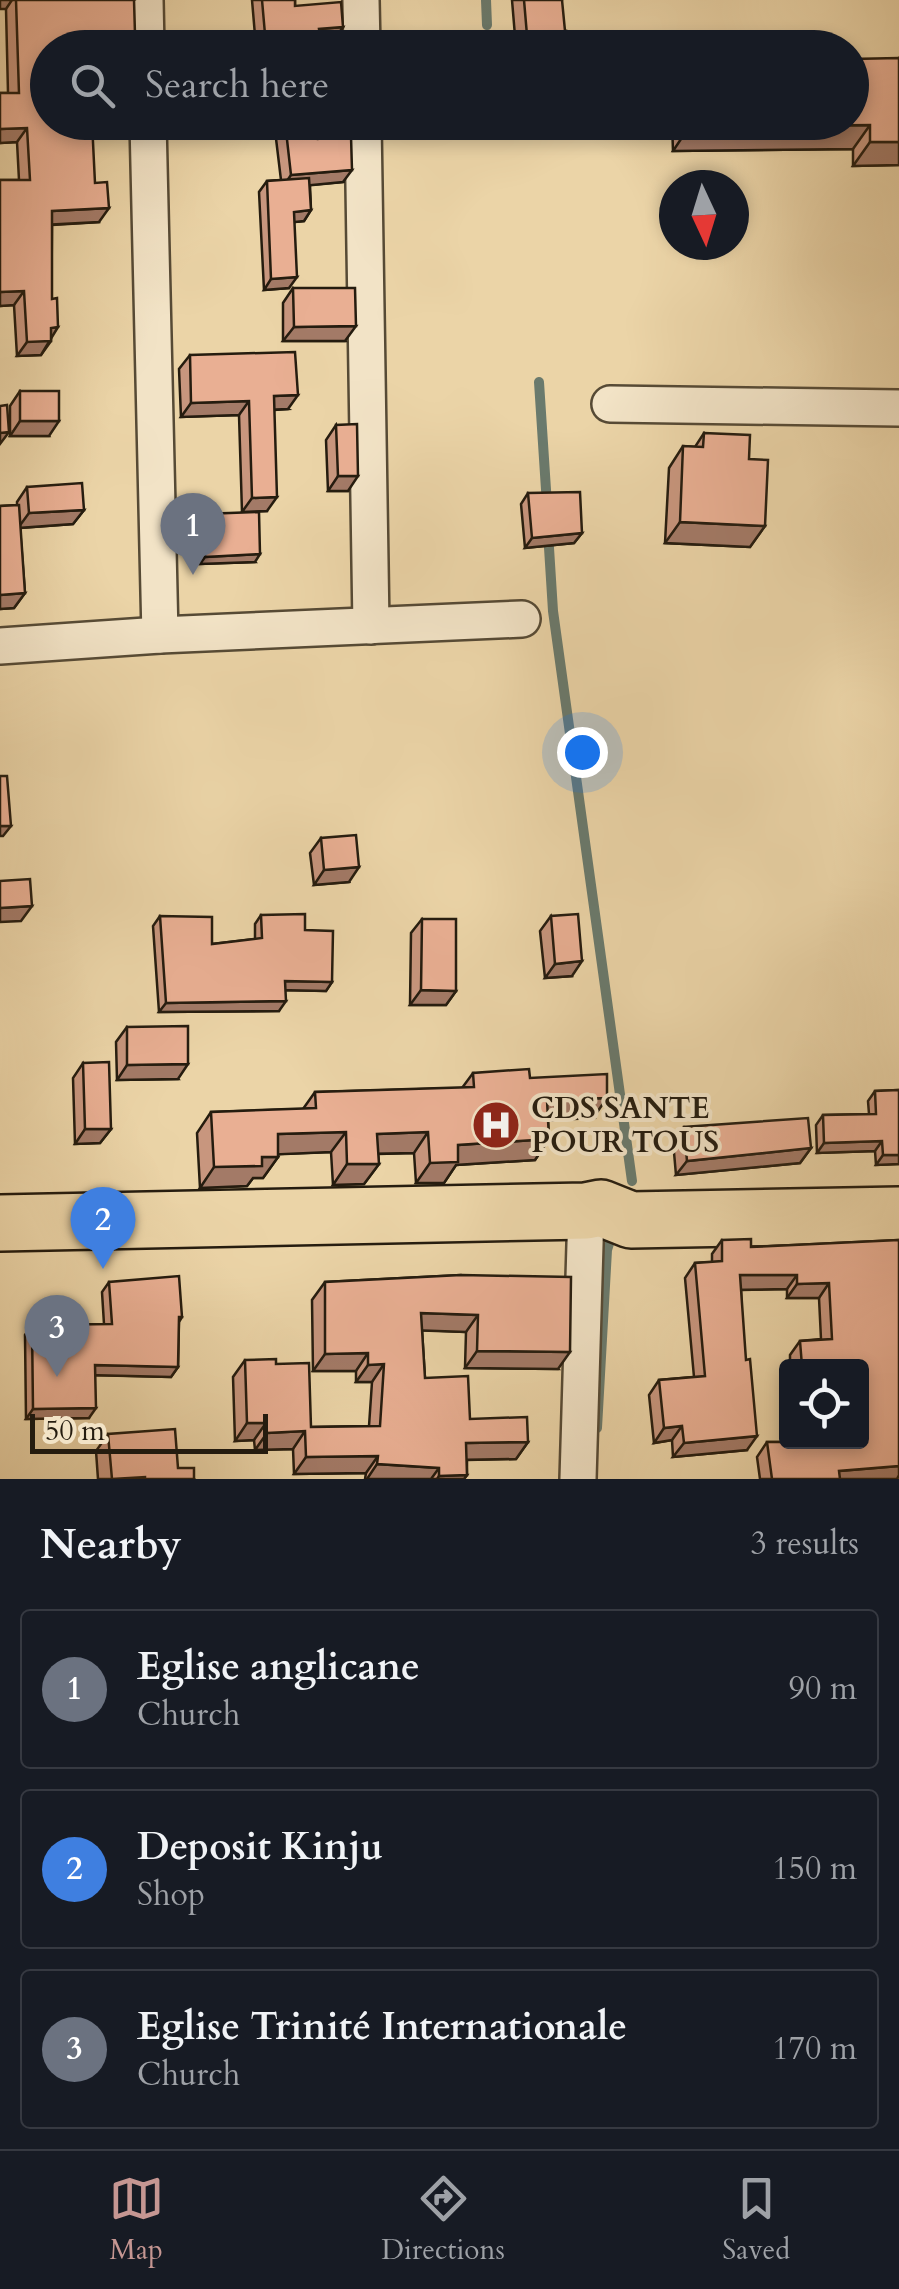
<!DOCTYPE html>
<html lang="en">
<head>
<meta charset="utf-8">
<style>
	:root { --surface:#171b24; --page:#242831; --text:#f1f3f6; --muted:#9ea1a6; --line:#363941; --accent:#c59692 }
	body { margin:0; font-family:Cardo,serif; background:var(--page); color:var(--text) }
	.controls { position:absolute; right:30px; bottom:30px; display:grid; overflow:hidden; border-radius:10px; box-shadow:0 5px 15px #0003 }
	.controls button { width:90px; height:90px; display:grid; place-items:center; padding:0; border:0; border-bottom:2px solid var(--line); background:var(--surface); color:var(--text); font:50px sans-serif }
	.compass { position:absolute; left:659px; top:170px; width:90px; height:90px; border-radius:50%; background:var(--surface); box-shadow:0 5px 15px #0003; rotate:176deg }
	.scale { position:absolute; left:30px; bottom:25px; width:238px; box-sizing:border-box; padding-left:10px; border:5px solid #251c0f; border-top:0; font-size:28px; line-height:35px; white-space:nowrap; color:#251c0f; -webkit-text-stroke:8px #f2e3c6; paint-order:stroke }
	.you { position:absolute; left:582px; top:752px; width:35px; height:35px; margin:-25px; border:8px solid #fff; border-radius:50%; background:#1a73e8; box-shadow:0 0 0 15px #1a73e833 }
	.badge { display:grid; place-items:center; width:65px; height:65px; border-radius:50%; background:var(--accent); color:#fff; font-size:32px; font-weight:700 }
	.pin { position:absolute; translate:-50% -82px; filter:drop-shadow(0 2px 5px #0008) }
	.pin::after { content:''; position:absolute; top:52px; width:35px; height:30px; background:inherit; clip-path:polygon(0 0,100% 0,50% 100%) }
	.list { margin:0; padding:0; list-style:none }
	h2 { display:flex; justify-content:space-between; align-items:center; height:130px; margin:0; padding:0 40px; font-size:42px }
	h2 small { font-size:32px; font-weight:400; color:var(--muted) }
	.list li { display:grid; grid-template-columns:65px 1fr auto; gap:30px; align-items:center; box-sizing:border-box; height:160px; margin:0 20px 20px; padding:0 20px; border:2px solid var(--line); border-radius:10px }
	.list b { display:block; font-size:38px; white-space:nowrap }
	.list p { margin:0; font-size:32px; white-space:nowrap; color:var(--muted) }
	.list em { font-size:32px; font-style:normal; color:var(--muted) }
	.icon { flex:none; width:55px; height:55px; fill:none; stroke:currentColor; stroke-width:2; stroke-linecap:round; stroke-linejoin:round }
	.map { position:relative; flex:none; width:899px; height:1479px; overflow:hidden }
	.search { position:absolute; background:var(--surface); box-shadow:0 5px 15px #0003; left:30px; right:30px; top:30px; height:110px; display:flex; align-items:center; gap:25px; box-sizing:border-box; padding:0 35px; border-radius:55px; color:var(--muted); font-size:38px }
	.sheet { height:670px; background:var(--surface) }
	nav { display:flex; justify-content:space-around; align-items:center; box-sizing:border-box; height:140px; border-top:2px solid var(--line); background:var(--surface); font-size:28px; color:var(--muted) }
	nav a { display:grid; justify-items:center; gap:5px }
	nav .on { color:var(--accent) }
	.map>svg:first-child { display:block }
</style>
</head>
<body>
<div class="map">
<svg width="899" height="1479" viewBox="0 0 899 1479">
	<rect width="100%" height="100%" fill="#ebd4a7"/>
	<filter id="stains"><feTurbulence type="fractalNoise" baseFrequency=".002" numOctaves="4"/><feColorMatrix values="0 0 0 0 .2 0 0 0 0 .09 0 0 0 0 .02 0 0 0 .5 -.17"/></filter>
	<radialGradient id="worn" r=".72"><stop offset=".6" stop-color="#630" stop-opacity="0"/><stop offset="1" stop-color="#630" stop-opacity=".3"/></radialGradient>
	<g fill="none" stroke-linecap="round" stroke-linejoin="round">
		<g stroke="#6a7a6d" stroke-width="10">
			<polyline points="486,0 487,25"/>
			<polyline points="539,382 547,505"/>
			<polyline points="548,532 553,611 632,1181"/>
			<polyline points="597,1428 607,1250 613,1231"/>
		</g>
		<g stroke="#564a35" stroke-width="40">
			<g id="minor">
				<polyline points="145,0 146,48"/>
				<polyline points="361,0 362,48"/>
				<polyline points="148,122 160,635"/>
				<polyline points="363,122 371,626"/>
				<polyline points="610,404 899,408"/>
				<polyline points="0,646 160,635 522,619"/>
				<polyline points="578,1479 586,1211"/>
			</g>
		</g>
		<g stroke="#251c0f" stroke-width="60">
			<polyline id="primary" points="0,1223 586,1211 601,1208 631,1220 899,1215"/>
		</g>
		<use href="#minor" stroke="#f2e3c6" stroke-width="35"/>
		<use href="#primary" stroke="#ebd4a7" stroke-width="55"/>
	</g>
	<g fill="#c8967e" stroke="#251c0f" stroke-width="2.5">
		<polygon points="0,0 134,0 48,48 99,222 52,225 51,341 41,355 17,356 14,305 0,306 0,180 19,180 17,142 0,143 0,93 8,93 6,9"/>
		<polygon points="252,0 295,0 295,6 343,27 334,40 321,41 322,48 256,47"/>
		<polygon points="512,0 562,0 555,46 516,48"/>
		<polygon points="899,58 899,165 853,166 853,149 673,151 672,122 852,122"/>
		<polygon points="274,122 317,122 318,139 343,182 310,185 311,210 304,221 294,222 289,288 264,290 259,192 267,181 281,180"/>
		<polygon points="293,288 345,341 283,341 283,303"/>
		<polygon points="190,355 288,409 274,410 267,511 242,512 239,415 181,417 179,369"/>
		<polygon points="20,391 49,436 10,436 10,406"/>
		<polygon points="336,425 348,491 328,491 326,440"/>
		<polygon points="704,433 765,526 750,547 665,543 669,468 683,446 695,447"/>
		<polygon points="27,487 84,510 73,524 20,528 25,593 14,608 0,609 0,506 17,505 17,502"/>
		<polygon points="528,493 582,533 574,543 525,548 521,504"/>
		<polygon points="204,514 255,562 200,564 199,522"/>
		<polygon points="321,838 349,882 314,885 310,853"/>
		<polygon points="261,915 305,930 332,982 326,991 285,990 279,1011 159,1012 153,926 160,916 212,944 255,939 255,924"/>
		<polygon points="551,916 572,976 545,978 540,931"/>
		<polygon points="422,919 456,991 446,1005 410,1005 411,933"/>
		<polygon points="127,1027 178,1079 117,1080 116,1042"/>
		<polygon points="83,1063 111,1129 100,1143 75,1144 73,1078"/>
		<polygon points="473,1073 530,1078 593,1118 548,1120 549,1139 535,1160 456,1165 444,1183 416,1183 414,1153 378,1154 379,1164 364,1184 333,1185 331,1152 278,1154 278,1157 263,1178 253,1178 247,1186 200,1188 197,1133 211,1112 303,1109 315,1092 462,1088"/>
		<polygon points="899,1090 899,1164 876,1165 875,1151 817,1153 816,1125 823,1115 869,1114 868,1101 875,1091"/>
		<polygon points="684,1127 811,1148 800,1163 676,1175 673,1141"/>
		<polygon points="722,1240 751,1247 899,1240 899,1475 897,1479 760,1479 757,1457 767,1442 862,1442 862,1366 790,1366 790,1355 800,1341 821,1339 819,1298 787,1298 787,1289 741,1290 747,1450 673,1457 672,1440 654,1443 649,1395 659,1380 694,1377 685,1278 695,1263 712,1262 712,1254"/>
		<polygon points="461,1275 558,1369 465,1368 466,1332 422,1330 425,1378 470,1419 528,1442 516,1459 467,1460 467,1475 464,1479 365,1479 366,1473 294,1474 293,1449 255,1450 254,1440 235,1441 233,1377 245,1360 276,1364 311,1427 369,1426 372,1382 356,1382 356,1371 313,1371 312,1300 325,1282"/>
		<polygon points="109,1282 182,1317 179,1322 178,1367 171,1377 95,1375 89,1418 26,1419 25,1335 32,1325 104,1324 102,1292"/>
		<polygon points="108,1434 178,1468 194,1479 98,1479 96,1451"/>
	</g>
	<g fill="#a37a67" stroke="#251c0f" stroke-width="2.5">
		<polygon points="0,0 12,0 6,9 0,9"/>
		<polygon points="343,27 334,40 311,42 319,29"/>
		<polygon points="565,31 555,46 518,48 527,35"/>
		<polygon points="265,34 269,34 260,47 256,47"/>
		<polygon points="870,125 853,149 673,151 689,127"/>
		<polygon points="27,128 17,142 0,143 0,129"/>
		<polygon points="870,142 899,142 899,165 853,166"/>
		<polygon points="352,170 343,182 282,188 291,175"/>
		<polygon points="109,208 99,222 42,225 52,211"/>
		<polygon points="311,210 304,221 286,223 294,212"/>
		<polygon points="297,277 289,288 264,290 271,279"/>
		<polygon points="24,291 14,305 0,306 0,292"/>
		<polygon points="356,326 345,341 283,341 294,327"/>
		<polygon points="58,327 41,355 17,356 27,342 51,328"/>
		<polygon points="298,395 288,409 264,410 274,396"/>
		<polygon points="249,401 239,415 181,417 191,403"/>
		<polygon points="20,421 59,421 49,436 10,436"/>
		<polygon points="9,432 0,444 0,433"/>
		<polygon points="338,476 358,476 348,491 328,491"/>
		<polygon points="277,497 267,511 242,512 252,498"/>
		<polygon points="84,510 73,524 18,528 29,513"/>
		<polygon points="680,522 765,526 750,547 665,543"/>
		<polygon points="582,533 574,543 525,548 532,538"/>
		<polygon points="260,554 255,562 200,564 205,557"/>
		<polygon points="25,593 14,608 0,609 0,595"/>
		<polygon points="0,826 11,826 3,836 0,836"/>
		<polygon points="359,867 349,882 314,885 324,870"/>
		<polygon points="32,906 21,921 0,922 0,908"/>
		<polygon points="582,961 572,976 545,978 555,964"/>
		<polygon points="285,981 332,982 326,991 278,990"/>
		<polygon points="421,990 456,991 446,1005 410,1005"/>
		<polygon points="286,1001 279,1011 159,1012 166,1003"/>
		<polygon points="188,1064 178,1079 117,1080 127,1065"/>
		<polygon points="607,1098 593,1118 532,1121 547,1100"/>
		<polygon points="85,1129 111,1129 100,1143 75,1144"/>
		<polygon points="346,1132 331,1152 264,1155 278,1134"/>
		<polygon points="428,1132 414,1153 363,1154 377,1134"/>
		<polygon points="549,1139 535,1160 456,1165 444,1183 416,1183 430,1163 458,1145"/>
		<polygon points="882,1141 875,1151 817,1153 824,1143"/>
		<polygon points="811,1148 800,1163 676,1175 687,1161"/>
		<polygon points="883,1155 899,1155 899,1164 876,1165"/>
		<polygon points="262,1157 278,1157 263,1178 253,1178 247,1186 200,1188 214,1167"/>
		<polygon points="347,1164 379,1164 364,1184 333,1185"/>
		<polygon points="740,1275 797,1275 787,1289 730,1290"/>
		<polygon points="829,1283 819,1298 787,1298 797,1284"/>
		<polygon points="421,1313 478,1315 466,1332 409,1330"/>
		<polygon points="477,1351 570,1352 558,1369 465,1368"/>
		<polygon points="368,1353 356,1371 313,1371 325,1354"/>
		<polygon points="384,1364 372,1382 356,1382 368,1365"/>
		<polygon points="95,1365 178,1367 171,1377 88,1375"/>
		<polygon points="96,1408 89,1418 26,1419 33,1409"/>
		<polygon points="247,1423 266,1423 254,1440 235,1441"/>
		<polygon points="682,1426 672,1440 654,1443 664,1428"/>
		<polygon points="305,1431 293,1449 255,1450 267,1433"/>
		<polygon points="757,1436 747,1450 673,1457 684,1443"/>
		<polygon points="528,1442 516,1459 454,1460 466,1443"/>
		<polygon points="378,1456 366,1473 294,1474 306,1457"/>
		<polygon points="377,1464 439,1468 431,1479 367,1479"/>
		<polygon points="899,1466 899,1475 897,1479 834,1479 839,1471"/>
		<polygon points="467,1475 464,1479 437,1479 439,1476"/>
	</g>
	<g fill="#e9af93" stroke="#251c0f" stroke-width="2.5">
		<polygon points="16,0 134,0 135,34 141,48 48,48 48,122 92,122 95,183 107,182 109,208 52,211 52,299 57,298 58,327 51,328 51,341 27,342 24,291 0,292 0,180 30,180 27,128 0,129 0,93 19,93"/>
		<polygon points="262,0 295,0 295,6 341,2 343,27 319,29 322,48 270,48 269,34 265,34"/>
		<polygon points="524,0 562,0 565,31 527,35"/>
		<polygon points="616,40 617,48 566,48 566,45"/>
		<polygon points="899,58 899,142 870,142 870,125 689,127 689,122 852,122 852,59"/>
		<polygon points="285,122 317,122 318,139 351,136 352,170 291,175"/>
		<polygon points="309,178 311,210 294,212 297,277 271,279 267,181"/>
		<polygon points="293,288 355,288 356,326 294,327"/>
		<polygon points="295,352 298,395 274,396 277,497 252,498 249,401 191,403 190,355"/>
		<rect x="20" y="391" width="39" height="30"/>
		<polygon points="7,405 9,432 0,433 0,406"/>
		<polygon points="357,424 358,476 338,476 336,425"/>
		<polygon points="704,433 750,435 749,459 768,460 765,526 680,522 683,446 703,447"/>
		<polygon points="82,483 84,510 29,513 27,487"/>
		<polygon points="580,492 582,533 532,538 528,493"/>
		<polygon points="19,505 25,593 0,595 0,506"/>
		<polygon points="259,512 260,554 205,557 204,514"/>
		<polygon points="0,776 7,776 11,826 0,826"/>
		<polygon points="356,835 359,867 324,870 321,838"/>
		<polygon points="30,879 32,906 0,908 0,881"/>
		<polygon points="305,914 305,930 333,931 332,982 285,981 286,1001 166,1003 160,916 212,917 212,944 262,938 261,915"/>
		<polygon points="578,914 582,961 555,964 551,916"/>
		<polygon points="422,919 456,919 456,991 421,990"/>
		<polygon points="188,1026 188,1064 127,1065 127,1027"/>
		<polygon points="109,1062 111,1129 85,1129 83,1063"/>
		<polygon points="529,1069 530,1078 607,1074 607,1098 547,1100 549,1139 458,1145 458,1162 430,1163 428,1132 377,1134 379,1164 347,1164 346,1132 278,1134 278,1157 262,1157 262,1166 214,1167 211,1112 316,1108 315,1092 474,1087 473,1073"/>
		<polygon points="899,1090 899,1155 883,1155 882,1141 824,1143 823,1115 876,1114 875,1091"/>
		<polygon points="808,1118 811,1148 687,1161 684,1127"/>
		<polygon points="751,1239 751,1247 899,1240 899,1466 839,1471 840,1479 772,1479 767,1442 862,1442 862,1366 802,1366 800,1341 832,1339 829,1283 797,1284 797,1275 740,1275 746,1360 750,1359 757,1436 684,1443 682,1426 664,1428 659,1380 705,1376 695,1263 722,1261 722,1240"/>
		<polygon points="461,1275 571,1277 570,1352 477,1351 478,1315 421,1313 425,1378 468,1376 470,1419 527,1417 528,1442 466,1443 467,1475 439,1476 439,1468 377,1464 378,1456 306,1457 305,1431 267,1433 266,1423 247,1423 245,1360 276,1359 276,1364 309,1363 311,1427 380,1426 384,1364 368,1365 368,1353 325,1354 325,1282"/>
		<polygon points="179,1276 182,1317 179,1317 178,1367 95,1365 96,1408 33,1409 32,1325 112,1324 109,1282"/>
		<polygon points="175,1429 178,1468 194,1468 194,1479 145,1479 145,1477 112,1479 108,1434"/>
	</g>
	<defs>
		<g id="hospital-disc" transform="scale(2.5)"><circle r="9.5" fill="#8f2418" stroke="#f2e3c6"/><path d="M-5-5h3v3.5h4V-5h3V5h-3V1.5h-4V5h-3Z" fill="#fff"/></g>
	</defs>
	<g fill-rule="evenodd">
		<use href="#hospital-disc" x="496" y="1125"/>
	</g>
	<g text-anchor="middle" stroke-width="8" stroke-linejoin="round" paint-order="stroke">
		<g font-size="30" font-weight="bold" fill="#251c0f" stroke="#f2e3c6" text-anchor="start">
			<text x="531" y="1118">CDS SANTE<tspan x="531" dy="34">POUR TOUS</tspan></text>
		</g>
	</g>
	<rect width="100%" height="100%" filter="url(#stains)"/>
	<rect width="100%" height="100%" fill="url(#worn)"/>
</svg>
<div class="controls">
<button><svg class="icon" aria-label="locate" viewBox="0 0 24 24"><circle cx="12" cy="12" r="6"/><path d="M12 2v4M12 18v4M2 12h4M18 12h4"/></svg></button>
</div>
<svg class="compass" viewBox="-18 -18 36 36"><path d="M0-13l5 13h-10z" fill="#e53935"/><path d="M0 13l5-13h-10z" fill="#9ea1a6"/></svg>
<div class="scale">50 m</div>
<div class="you"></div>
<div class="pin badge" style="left:193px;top:575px;background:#6b7280">1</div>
<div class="pin badge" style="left:103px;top:1269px;background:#3f7fe0">2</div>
<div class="pin badge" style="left:57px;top:1377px;background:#6b7280">3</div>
<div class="search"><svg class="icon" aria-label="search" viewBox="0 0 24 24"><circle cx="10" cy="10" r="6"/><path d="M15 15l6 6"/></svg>Search here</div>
</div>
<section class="sheet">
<h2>Nearby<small>3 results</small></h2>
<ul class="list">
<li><span class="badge" style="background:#6b7280">1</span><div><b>Eglise anglicane</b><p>Church</p></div><em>90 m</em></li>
<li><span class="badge" style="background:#3f7fe0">2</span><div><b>Deposit Kinju</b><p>Shop</p></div><em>150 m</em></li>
<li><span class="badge" style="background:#6b7280">3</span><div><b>Eglise Trinité Internationale</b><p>Church</p></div><em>170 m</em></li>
</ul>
</section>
<nav>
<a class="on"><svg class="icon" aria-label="map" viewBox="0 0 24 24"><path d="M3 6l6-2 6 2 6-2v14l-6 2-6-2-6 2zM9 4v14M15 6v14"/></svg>Map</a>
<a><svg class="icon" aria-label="directions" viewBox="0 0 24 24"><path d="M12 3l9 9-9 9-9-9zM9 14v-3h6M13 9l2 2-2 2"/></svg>Directions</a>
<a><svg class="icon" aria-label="saved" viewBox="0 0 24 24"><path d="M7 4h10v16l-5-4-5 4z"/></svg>Saved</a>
</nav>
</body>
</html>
